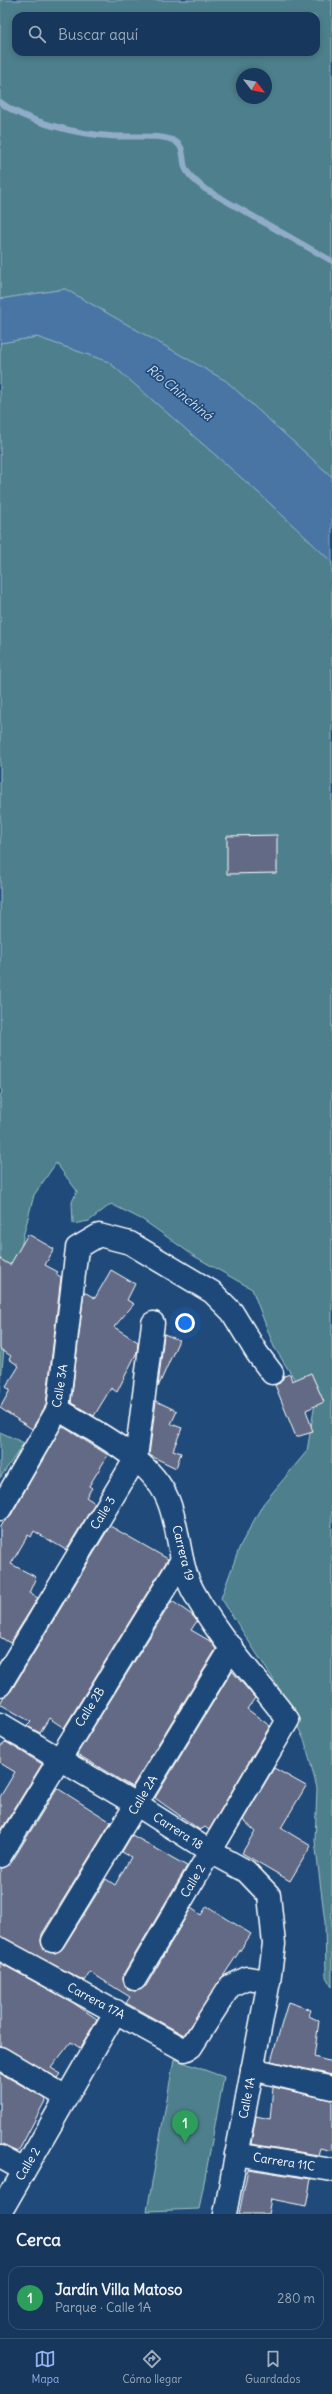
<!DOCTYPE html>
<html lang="es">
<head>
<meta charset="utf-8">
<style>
	:root { --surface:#17385c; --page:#203f62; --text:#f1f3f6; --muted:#9eacbb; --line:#365272; --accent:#95b2f1 }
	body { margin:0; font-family:Delius,sans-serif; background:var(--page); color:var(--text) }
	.compass { position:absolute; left:236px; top:68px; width:36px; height:36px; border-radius:50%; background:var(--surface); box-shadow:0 2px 6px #0003; rotate:121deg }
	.you { position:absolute; left:185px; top:1323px; width:14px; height:14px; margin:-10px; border:3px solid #fff; border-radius:50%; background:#1a73e8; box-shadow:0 0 0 6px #1a73e833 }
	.badge { display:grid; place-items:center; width:26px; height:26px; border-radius:50%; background:var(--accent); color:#fff; font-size:13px; font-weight:700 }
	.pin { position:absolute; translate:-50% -33px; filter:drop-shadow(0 1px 2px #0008) }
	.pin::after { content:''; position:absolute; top:21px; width:14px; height:12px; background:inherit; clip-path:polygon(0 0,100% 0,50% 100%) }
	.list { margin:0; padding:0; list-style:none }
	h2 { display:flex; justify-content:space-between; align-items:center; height:52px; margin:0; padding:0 16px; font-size:17px }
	h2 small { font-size:13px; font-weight:400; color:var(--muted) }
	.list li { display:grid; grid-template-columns:26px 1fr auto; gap:12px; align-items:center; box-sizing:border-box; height:64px; margin:0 8px 8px; padding:0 8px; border:1px solid var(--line); border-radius:12px }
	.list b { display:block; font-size:15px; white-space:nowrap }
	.list p { margin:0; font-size:13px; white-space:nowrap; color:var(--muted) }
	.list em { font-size:13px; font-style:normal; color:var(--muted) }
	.icon { flex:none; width:22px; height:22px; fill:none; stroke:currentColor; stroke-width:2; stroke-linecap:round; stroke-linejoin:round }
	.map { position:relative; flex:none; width:332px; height:2214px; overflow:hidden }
	.search { position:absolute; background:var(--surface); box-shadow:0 2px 6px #0003; left:12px; right:12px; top:12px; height:44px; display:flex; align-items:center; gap:10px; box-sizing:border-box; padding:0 14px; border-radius:12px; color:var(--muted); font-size:15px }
	.sheet { height:124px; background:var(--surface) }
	nav { display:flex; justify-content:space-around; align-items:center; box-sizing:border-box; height:56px; border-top:1px solid var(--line); background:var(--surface); font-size:11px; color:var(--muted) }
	nav a { display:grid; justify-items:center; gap:2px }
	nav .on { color:var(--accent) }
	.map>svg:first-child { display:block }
</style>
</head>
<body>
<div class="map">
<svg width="332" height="2214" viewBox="0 0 332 2214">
	<rect width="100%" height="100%" fill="#1f4a7a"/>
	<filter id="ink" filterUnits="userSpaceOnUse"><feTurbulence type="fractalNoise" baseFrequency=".025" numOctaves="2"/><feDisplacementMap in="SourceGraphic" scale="8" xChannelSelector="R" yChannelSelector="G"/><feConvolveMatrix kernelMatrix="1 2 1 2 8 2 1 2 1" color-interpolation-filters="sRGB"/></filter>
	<g filter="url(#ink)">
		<g fill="#4d808c" stroke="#a6c0c6" fill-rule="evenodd">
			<path d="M0 0H332V477L226 381 65 289 0 299ZM16 16H316V52H16ZM242 74H266V98H242Z"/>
			<polygon points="37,337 109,362 260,494 332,562 332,1987 326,1977 325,1922 315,1841 317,1788 305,1742 282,1693 221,1598 240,1546 263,1504 307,1451 315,1403 295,1380 274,1347 252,1289 194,1256 143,1220 111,1204 89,1221 73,1224 72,1202 77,1191 56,1163 34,1195 24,1233 7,1315 0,1392 0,1097 2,1091 0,1088 0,343"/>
			<polygon points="0,1432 24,1443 0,1478"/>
			<polygon points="174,2059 224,2077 199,2209 147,2211"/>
		</g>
		<polygon fill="#4875a4" stroke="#91acc8" points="65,289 226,381 332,477 332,562 260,494 109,362 37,337 0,343 0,299"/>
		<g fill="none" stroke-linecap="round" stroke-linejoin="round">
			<path stroke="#91acc8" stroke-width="6" d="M0 102C26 122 77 134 110 136 127 138 163 133 176 142 185 148 182 158 185 167 188 176 198 183 205 189L332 261"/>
		</g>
		<g fill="#636b85" stroke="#fff">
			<polygon points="277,835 277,873 227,874 227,836"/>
			<polygon points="28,1234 54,1249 45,1265 58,1272 56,1274 61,1277 46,1405 32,1429 0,1408 10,1390 6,1387 19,1366 9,1359 11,1356 0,1349 0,1259 10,1265"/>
			<polygon points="111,1270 135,1284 127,1300 134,1304 114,1327 138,1342 137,1352 117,1392 111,1388 94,1416 71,1403 84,1292 95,1298"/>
			<polygon points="164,1334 179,1340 158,1387"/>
			<polygon points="311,1373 324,1402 306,1410 313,1432 296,1437 275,1385 280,1383 284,1376 290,1374 292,1381"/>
			<polygon points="156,1401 177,1411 171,1424 182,1428 173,1450 181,1453 176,1468 149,1455"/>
			<polygon points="62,1426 108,1455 89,1486 92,1488 86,1497 95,1503 66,1550 34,1531 31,1537 28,1535 11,1564 36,1577 29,1593 38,1598 10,1643 0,1637 0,1526 11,1515"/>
			<polygon points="110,1526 168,1559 64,1728 49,1718 40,1733 27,1726 31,1722 0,1704 4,1696 11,1691"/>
			<polygon points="172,1601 192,1615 197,1621 191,1630 210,1641 216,1649 132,1787 77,1754"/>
			<polygon points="232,1671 255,1698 247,1709 270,1726 209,1830 205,1827 200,1830 155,1798"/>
			<polygon points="6,1742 42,1764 0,1832 0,1797 15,1772 0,1763 0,1747"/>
			<polygon points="274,1768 306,1786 281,1828 311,1846 290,1881 242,1853 255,1831 243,1820"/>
			<polygon points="57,1788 111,1822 42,1934 41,1941 46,1951 53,1953 63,1948 106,1879 115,1885 131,1857 122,1852 132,1835 187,1866 124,1973 123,1979 128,1990 135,1991 146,1986 191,1908 201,1915 207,1906 251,1934 184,2035 126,2003 130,1997 90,1972 85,1981 0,1937 0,1868 11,1863"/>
			<polygon points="0,1963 72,2002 97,2019 80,2048 71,2042 51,2068 61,2074 58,2078 0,2046"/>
			<polygon points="288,2002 311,2010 309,2016 319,2021 314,2057 332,2062 332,2075 271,2061"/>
			<polygon points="0,2073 46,2099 18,2152 0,2145"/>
			<polygon points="273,2087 332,2100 332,2151 320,2148 318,2155 251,2144 256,2116 270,2119"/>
			<polygon points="248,2169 311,2179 306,2206 271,2199 268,2214 239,2214"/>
		</g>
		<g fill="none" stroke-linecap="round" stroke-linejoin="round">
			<g stroke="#fff" stroke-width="25">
				<g id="minor">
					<path d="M58 1409C94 1432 151 1458 168 1500 180 1529 178 1563 193 1591 218 1637 256 1678 288 1720L135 1979"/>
					<polyline points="0,1509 58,1409 77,1248 99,1235 130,1243 212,1292 232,1312 257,1353 272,1373"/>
					<polyline points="0,1685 136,1458 153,1323"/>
					<polyline points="0,1724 137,1805 211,1852 246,1871 269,1895 274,1944 269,1981 225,2214"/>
					<polyline points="0,1856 182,1560"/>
					<polyline points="53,1941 232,1647"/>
					<polyline points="0,1949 185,2050 191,2047 230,1986 247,1978 269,1981"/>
					<polyline points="0,2058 66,2097"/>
					<polyline points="252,2069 332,2088"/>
					<polyline points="236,2154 332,2170"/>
					<polyline points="0,2157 24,2170"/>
					<polyline points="0,2213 116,2011"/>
				</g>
			</g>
			<use href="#minor" stroke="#1f4a7a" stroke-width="22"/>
		</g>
	</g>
	<g text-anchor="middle" stroke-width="3.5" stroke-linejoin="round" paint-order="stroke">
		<g font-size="12" fill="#fff" stroke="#1f4a7a">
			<text transform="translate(60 1386) rotate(-81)" y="4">Calle 3A</text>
			<text transform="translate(103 1513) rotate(-59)" y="4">Calle 3</text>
			<text transform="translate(183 1553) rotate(76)" y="4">Carrera 19</text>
			<text transform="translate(90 1707) rotate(-58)" y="4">Calle 2B</text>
			<text transform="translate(143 1795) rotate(-59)" y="4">Calle 2A</text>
			<text transform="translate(178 1831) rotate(33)" y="4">Carrera 18</text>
			<text transform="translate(193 1881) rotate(-59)" y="4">Calle 2</text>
			<text transform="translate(96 2001) rotate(28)" y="4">Carrera 17A</text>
			<text transform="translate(247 2098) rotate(-79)" y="4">Calle 1A</text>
			<text transform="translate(284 2162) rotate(9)" y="4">Carrera 11C</text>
			<text transform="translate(28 2164) rotate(-60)" y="4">Calle 2</text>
		</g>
		<g font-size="13" font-style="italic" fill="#d1dce8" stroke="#1f4a7a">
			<text transform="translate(180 392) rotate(39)" y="5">Río Chinchiná</text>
		</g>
	</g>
</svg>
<svg class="compass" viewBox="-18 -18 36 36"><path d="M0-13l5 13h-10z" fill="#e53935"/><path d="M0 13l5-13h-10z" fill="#9eacbb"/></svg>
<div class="you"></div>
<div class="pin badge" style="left:185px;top:2143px;background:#2e9e5b">1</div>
<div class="search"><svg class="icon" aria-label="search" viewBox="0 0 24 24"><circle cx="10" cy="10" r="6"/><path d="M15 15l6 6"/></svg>Buscar aquí</div>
</div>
<section class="sheet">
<h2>Cerca<small></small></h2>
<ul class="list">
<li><span class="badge" style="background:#2e9e5b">1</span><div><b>Jardín Villa Matoso</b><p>Parque · Calle 1A</p></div><em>280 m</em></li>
</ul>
</section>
<nav>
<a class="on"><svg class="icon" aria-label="map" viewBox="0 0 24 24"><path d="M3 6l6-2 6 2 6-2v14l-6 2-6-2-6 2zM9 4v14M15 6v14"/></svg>Mapa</a>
<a><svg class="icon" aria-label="directions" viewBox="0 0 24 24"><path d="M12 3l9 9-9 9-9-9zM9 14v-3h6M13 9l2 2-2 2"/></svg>Cómo llegar</a>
<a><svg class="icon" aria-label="saved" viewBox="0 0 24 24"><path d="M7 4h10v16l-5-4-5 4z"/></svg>Guardados</a>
</nav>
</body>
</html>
